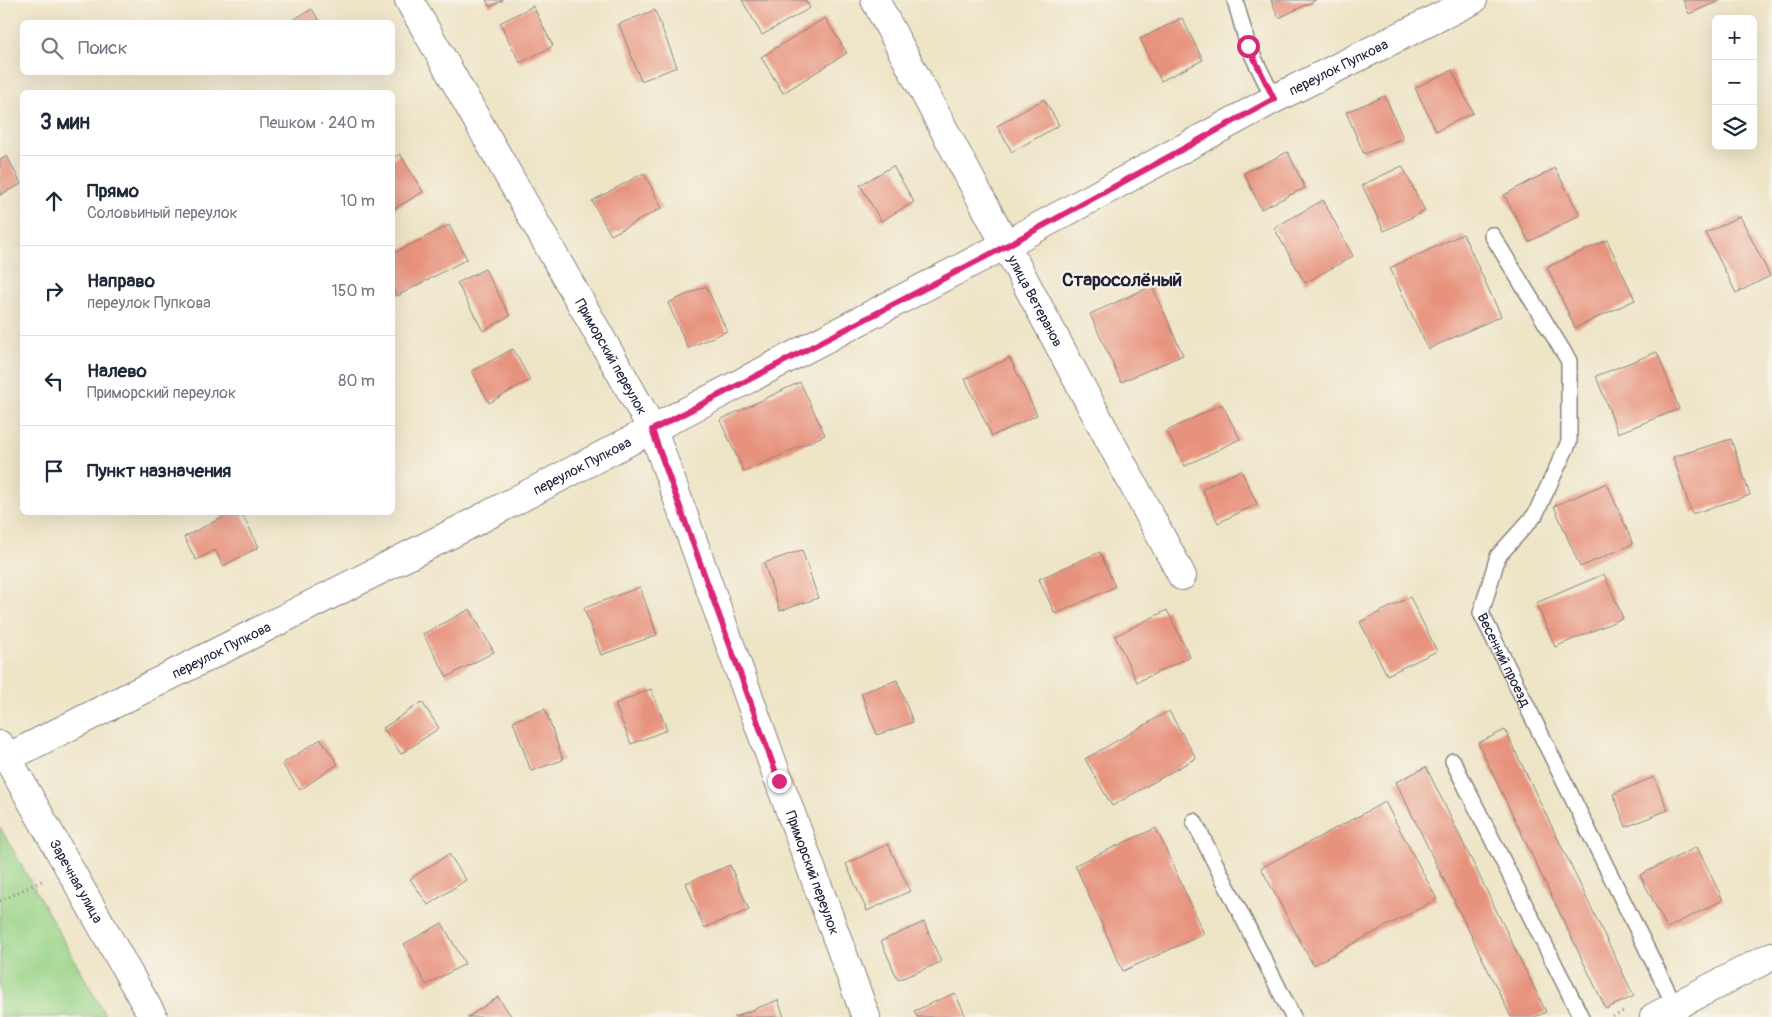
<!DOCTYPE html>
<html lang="ru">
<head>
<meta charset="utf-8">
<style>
	:root { --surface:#fff; --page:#f2f2f3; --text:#1f2937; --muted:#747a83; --line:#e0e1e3 }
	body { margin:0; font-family:Pangolin,sans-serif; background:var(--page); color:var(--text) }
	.controls { position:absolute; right:15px; top:15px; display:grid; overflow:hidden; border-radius:8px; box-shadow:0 5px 20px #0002 }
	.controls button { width:45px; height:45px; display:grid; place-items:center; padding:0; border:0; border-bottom:1px solid var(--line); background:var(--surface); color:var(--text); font:25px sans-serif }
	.stop { position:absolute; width:15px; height:15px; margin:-11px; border:4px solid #db2777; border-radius:50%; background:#fff }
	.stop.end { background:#db2777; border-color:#fff; box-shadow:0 1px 5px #0008 }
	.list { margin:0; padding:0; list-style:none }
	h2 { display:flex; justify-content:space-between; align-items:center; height:65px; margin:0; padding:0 20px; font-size:21px }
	h2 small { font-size:16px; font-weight:400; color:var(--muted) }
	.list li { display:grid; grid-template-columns:32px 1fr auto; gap:15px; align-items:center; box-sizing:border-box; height:90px; padding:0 20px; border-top:1px solid var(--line) }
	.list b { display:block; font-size:19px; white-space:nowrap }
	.list p { margin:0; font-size:16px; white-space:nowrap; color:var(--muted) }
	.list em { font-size:16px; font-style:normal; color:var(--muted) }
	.icon { flex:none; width:28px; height:28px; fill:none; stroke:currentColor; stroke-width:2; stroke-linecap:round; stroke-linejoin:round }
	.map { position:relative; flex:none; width:1772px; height:1017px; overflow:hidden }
	.search { position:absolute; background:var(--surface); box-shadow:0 5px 20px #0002; left:20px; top:20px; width:375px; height:55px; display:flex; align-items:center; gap:12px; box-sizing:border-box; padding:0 18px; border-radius:8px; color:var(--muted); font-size:19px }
	.panel { position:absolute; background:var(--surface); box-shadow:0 5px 20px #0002; left:20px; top:90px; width:375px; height:425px; border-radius:8px }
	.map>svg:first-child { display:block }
</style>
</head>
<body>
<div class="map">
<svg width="1772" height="1017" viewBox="0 0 1772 1017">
	<rect width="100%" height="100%" fill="#f7f3e8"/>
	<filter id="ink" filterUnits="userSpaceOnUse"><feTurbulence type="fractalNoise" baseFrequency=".02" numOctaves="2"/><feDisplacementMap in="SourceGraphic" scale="10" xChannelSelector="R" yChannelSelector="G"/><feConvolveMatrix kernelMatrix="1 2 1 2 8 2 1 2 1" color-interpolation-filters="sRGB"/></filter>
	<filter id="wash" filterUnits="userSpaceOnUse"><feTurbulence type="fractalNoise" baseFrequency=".0096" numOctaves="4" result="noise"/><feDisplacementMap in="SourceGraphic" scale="20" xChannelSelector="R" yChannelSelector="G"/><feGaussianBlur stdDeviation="1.12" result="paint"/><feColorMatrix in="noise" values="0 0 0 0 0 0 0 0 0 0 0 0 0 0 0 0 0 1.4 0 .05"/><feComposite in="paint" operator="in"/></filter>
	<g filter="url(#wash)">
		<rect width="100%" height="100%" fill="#eee4c6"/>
		<polygon fill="#99d488" stroke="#5e7b62" points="0,827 94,995 106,1017 0,1017"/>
		<g id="blocks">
			<g fill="#e7927c">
				<polygon points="486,0 503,0 490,7"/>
				<polygon points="742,0 805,0 810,8 762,35"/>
				<polygon points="1271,0 1316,0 1279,18"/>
				<polygon points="1683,0 1721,0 1689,14"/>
				<polygon points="533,6 553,46 520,63 500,23"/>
				<polygon points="312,9 320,22 289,22"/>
				<polygon points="655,10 677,67 641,81 619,24"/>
				<polygon points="825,18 847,53 783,93 761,57"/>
				<polygon points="1182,18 1203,60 1161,81 1140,39"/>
				<polygon points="1452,70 1473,113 1436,131 1415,88"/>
				<polygon points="1385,96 1403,138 1364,154 1346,112"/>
				<polygon points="1044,99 1059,125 1012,152 997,126"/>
				<polygon points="1288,152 1305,188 1261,209 1244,173"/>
				<polygon points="400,154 423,192 392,210 392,159"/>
				<polygon points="7,156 21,184 0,195 0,160"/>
				<polygon points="893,166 914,202 881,221 860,185"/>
				<polygon points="1402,166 1425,211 1384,231 1362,185"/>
				<polygon points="1555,168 1580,215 1529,242 1504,195"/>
				<polygon points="644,173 662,208 611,235 592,201"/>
				<polygon points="1323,200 1353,256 1305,283 1274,228"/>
				<polygon points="1740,216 1770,276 1736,293 1706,233"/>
				<polygon points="449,225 467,259 397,296 392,287 392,254"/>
				<polygon points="1463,234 1501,316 1428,349 1390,268"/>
				<polygon points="1607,240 1635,300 1575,328 1547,267"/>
				<polygon points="485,269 510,316 483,331 457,283"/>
				<polygon points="706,286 727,331 688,348 668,303"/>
				<polygon points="1152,286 1183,355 1121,382 1090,314"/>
				<polygon points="513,349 530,380 489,403 472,371"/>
				<polygon points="1657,352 1679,409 1618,433 1596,376"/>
				<polygon points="1010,358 1037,415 992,436 965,379"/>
				<polygon points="800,382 825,435 744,472 720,420"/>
				<polygon points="1222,404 1240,439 1185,466 1167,431"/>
				<polygon points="1731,439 1750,495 1692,514 1673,457"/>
				<polygon points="1241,470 1257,504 1218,523 1202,489"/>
				<polygon points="1607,483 1633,544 1580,567 1554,506"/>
				<polygon points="233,512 241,512 259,547 223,566 215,550 196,560 184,537"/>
				<polygon points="802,550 818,598 780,611 764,563"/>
				<polygon points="1100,552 1115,587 1055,614 1039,579"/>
				<polygon points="1604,574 1623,618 1555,647 1536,603"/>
				<polygon points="640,587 657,635 601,655 584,608"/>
				<polygon points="1410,597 1437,651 1387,675 1360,622"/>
				<polygon points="470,609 494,652 447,677 423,634"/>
				<polygon points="1167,610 1190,657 1137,682 1115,636"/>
				<polygon points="897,680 913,722 877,735 861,693"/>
				<polygon points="651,689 667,730 631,744 615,704"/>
				<polygon points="422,702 439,728 401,754 383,728"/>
				<polygon points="545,709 563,760 531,771 513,721"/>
				<polygon points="1169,711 1196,758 1112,806 1085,759"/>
				<polygon points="1505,730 1634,996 1606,1009 1478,743"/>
				<polygon points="321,739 338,764 300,790 282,764"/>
				<polygon points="1426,767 1546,1012 1535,1017 1511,1017 1396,782"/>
				<polygon points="1654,777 1668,810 1626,827 1613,794"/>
				<polygon points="1385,802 1437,899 1313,965 1261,868"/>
				<polygon points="1156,828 1204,934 1123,971 1075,865"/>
				<polygon points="888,844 910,891 867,911 846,864"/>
				<polygon points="1697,847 1723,900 1667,928 1640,875"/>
				<polygon points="449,854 466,880 428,905 410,879"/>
				<polygon points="730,865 749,910 704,928 686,883"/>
				<polygon points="924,922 941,962 898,980 881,941"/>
				<polygon points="442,923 465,964 426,985 404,944"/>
				<polygon points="955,993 966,1017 917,1017 914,1011"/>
				<polygon points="498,997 512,1017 468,1017"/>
				<polygon points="778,1000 784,1017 734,1017"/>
			</g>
		</g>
	</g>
	<g filter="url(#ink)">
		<use href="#blocks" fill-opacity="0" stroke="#888380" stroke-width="1"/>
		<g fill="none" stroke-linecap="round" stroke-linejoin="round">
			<g stroke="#888380" stroke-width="18">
				<g id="service">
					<polyline points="1235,0 1248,46 1274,99"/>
					<path id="s1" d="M1492 235 1569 361V442L1535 515 1498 556 1481 613 1675 1006"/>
					<polyline points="1453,761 1581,1017"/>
					<polyline points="1194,821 1293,1017"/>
				</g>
			</g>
			<g stroke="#888380" stroke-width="30">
				<g id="minor">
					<path id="s2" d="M409 0 653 430 779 781 866 1017"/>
					<path id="s3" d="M875 0 1182 576"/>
					<path id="s4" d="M0 745 153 1017"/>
					<path id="s5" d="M7 758 463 528 1005 245 1274 99 1473 0"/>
				</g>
			</g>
			<g stroke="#888380" stroke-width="30">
				<polyline id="tertiary" points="1654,1017 1772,956"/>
			</g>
			<g stroke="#888380" stroke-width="3" stroke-dasharray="1 4" stroke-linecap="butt">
				<polyline points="0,901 42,881"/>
				<polyline points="1613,1017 1626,1010"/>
			</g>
			<use href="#service" stroke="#fff" stroke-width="15"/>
			<use href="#minor" stroke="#fff" stroke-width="28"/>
			<use href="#tertiary" stroke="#fff" stroke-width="28"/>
		</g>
	</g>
	<g fill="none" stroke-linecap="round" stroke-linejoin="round" filter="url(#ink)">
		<polyline stroke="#db2777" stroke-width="6" points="779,781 652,430 1006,246 1274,99 1248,46"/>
	</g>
	<g text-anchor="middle" stroke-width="4.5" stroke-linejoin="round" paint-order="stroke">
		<g font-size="14" fill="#22223b" stroke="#f7f3e8">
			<text dy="5" stroke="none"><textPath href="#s5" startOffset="1500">переулок Пупкова</textPath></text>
			<text dy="5" stroke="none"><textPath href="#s3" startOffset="341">улица Ветеранов</textPath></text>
			<text dy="5" stroke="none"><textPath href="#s2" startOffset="410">Приморский переулок</textPath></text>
			<text dy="5" stroke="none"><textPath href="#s5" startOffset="645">переулок Пупкова</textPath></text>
			<text dy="5" stroke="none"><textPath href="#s5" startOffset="240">переулок Пупкова</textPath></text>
			<text dy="5" stroke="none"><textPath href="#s1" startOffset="476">Весенний проезд</textPath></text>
			<text dy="5" stroke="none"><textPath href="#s2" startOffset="965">Приморский переулок</textPath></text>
			<text dy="5" stroke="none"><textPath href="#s4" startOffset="156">Заречная улица</textPath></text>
		</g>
		<g font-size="19" font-weight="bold" fill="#22223b" stroke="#f7f3e8">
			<text x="1122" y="286">Староcолёный</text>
		</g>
	</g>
</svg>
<div class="controls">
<button>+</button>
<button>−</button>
<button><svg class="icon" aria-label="layers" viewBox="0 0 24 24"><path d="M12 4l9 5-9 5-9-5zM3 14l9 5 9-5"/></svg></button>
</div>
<div class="stop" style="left:1248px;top:46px"></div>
<div class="stop end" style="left:779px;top:781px"></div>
<div class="search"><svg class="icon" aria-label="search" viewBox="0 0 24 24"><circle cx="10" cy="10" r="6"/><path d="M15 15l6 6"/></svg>Поиск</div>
<section class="panel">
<h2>3 мин<small>Пешком · 240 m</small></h2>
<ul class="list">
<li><svg class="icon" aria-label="ahead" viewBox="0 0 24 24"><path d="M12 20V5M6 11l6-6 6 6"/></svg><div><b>Прямо</b><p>Соловьиный переулок</p></div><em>10 m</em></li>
<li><svg class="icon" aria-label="right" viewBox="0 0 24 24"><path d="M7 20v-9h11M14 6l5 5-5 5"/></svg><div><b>Направо</b><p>переулок Пупкова</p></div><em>150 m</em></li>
<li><svg class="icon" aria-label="left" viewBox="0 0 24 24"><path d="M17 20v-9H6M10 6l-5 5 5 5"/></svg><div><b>Налево</b><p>Приморский переулок</p></div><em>80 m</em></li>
<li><svg class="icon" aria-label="arrive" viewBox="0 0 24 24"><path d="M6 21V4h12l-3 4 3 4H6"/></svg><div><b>Пункт назначения</b></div></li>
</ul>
</section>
</div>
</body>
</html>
